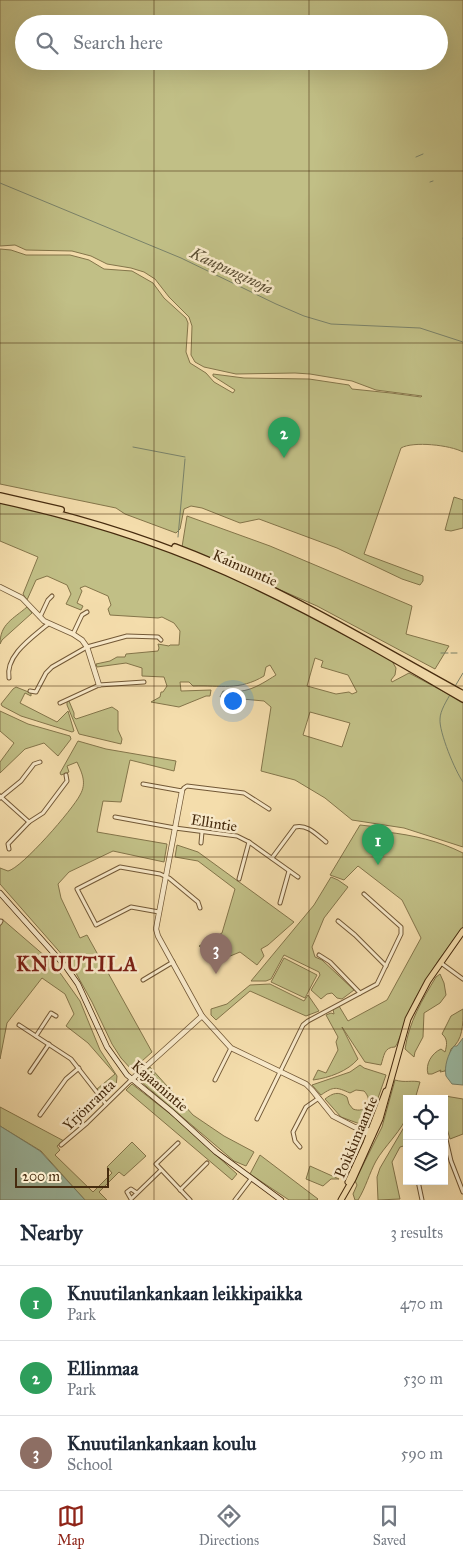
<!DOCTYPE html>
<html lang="en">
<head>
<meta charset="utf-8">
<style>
	:root { --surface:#fff; --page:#f2f2f3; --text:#1f2937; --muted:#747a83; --line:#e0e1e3; --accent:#8f2418 }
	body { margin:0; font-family:"IM FELL Great Primer",serif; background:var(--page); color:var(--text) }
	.controls { position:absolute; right:15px; bottom:15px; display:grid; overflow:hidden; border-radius:0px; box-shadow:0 5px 20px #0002 }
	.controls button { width:45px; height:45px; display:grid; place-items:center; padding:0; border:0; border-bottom:1px solid var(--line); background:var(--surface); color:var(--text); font:25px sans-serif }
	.scale { position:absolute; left:15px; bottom:12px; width:94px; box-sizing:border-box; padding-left:5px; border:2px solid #462b0e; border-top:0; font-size:14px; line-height:18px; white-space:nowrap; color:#462b0e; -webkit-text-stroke:4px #f8e9c9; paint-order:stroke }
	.you { position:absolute; left:232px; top:700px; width:18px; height:18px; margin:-12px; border:4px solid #fff; border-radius:50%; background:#1a73e8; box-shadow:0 0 0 8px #1a73e833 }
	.badge { display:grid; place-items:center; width:32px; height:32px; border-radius:50%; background:var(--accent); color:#fff; font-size:16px; font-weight:700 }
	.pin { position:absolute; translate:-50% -41px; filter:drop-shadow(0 1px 2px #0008) }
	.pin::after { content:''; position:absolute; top:26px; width:18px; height:15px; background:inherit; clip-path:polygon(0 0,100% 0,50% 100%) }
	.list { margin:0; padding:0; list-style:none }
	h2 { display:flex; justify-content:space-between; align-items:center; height:65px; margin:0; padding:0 20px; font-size:21px }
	h2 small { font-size:16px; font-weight:400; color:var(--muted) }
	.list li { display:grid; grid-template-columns:32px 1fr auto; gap:15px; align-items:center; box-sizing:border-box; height:75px; padding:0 20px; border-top:1px solid var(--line) }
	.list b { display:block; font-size:19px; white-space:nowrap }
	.list p { margin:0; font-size:16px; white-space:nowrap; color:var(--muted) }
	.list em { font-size:16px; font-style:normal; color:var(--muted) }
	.icon { flex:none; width:28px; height:28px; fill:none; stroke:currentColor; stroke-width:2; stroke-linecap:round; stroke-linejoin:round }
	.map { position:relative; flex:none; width:463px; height:1200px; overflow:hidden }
	.search { position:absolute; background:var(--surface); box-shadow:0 5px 20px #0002; left:15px; right:15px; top:15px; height:55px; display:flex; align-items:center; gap:12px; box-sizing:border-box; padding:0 18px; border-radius:28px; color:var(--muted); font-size:19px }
	.sheet { height:290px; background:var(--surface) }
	nav { display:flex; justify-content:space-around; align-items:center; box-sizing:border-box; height:70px; border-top:1px solid var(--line); background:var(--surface); font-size:14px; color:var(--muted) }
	nav a { display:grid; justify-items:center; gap:2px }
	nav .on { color:var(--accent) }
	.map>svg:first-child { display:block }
</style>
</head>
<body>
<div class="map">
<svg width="463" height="1200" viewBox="0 0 463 1200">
	<rect width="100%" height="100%" fill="#f4ddac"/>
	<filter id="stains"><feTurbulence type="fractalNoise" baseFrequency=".004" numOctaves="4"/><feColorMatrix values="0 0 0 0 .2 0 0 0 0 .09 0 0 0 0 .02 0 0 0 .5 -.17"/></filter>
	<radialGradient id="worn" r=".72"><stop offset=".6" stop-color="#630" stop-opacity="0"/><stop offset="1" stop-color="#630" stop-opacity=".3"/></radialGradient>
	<g fill="#c1bf86" stroke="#84754a" fill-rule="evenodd">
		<path d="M0 0H463V452C450 445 413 441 401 448L364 554 423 576V581L420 585 402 579 337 548 259 519 240 523 202 508 191 506 184 509 180 529 176 533 125 514 116 508 0 484V249L11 250 26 255H70L89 260 104 269 132 271 153 283 164 298 186 318 188 323 186 352 190 363 206 373 214 382 233 393 235 390 213 376V374L244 378 309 379 349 385 352 389 391 393 421 397 422 396 376 390 352 381 310 374 295 373 236 374 204 367 195 362 191 355 192 326 189 317 169 297 155 279 144 272 131 268 107 264 91 256 72 251 26 250 15 245 0 246ZM24 24H439V61H24Z"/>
		<polygon points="454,497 463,500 463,528 451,531 445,530"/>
		<path d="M0 503C79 519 158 543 231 577 286 602 339 632 392 661L396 668 395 675 391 680 392 682 409 673 463 702V847L404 828 352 820 325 798 295 780 261 771 271 707 264 701 220 697 223 691C246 694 257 687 276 675L270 665 266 667 264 676C239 691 221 685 193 686L189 682H180L181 691 211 690 210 696H206L179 707 151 702 160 697 161 692H163L167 686 164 677 142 676V668L126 663 97 667 96 664 110 661 117 657H125L126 654 158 651 159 648 158 644 169 646 170 645H179L180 631 174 623 162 617 158 618 110 615 108 609 111 605 108 596 85 586 80 588 82 591 77 603 83 606 81 610 66 604 71 594 67 585 47 576 36 580 27 600 23 594 38 557 0 541ZM315 658 323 661 321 667 348 675 357 692 352 694 349 692 336 694 307 686ZM310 712 350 723 342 747 303 735Z"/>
		<polygon points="187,516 270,546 412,606 406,634 449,646 435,669 317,606 182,547"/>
		<path d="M27 607 32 613 2 640 0 644C0 624 13 619 27 607Z"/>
		<polygon points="16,687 31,693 31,696 25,693 20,703 57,722 68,711 74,731 72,732 21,716 2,706 1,704 13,689"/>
		<polygon points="67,701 69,701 74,713 74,717 76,719 112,707 118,711 118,730 122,739 121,744 79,734 67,705"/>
		<polygon points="0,711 28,724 70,736 71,739 58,756 44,743 25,749 0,773 0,762 14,743 0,731"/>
		<path d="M78 741 106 749 176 761 174 771 130 760 121 802 103 801 97 832 167 844 164 862 113 851 69 872 58 884 61 898 80 938 87 935 152 1052 132 1070 121 1058 112 1044 92 1002 72 966 0 884V868L8 871C22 868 73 809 80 795 87 783 82 773 77 762L67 766 69 772 61 775 60 773Z"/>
		<path d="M360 825 386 828V832C413 835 439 841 463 853V927L438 961 415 999 397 1044 395 1047C384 1047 384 1056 381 1065L365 1062 363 1059 342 1027 358 1059C348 1071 329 1078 313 1080L318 1070 326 1073 338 1050 336 1042 338 1037 326 1015 331 1013 334 1014 333 1009 339 1006 348 1021 387 1000 421 938 402 900 358 866 344 880 330 875Z"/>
		<polygon points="177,845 198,852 294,922 268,945 261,949 264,956 257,965 240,952 218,961 199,946 222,933 235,889 198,861 175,857"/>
		<polygon points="331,877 338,880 348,887 324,918 312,947 315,957 322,960 354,990 342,999 337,998 332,993 327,994 321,999 311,990 320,975 319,972 284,955 271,979 266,981 251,981 314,905"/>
		<polygon points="2,919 53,963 80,1001 100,1050 117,1076 116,1087 105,1099 97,1089 115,1074 88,1043 66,1026 74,1014 65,994 42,978 7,1023 0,1059 0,927"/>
		<polygon points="284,958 317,975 305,998 271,982"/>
		<path d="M440 974 444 983 446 995 440 1003 424 1013 423 1037 415 1052 414 1057 405 1049C409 1022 422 1000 436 977Z"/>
		<polygon points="270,984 304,1001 308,995 319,1011 306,1016 250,991 216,1020 211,1015 211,1009 227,1004 250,985"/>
		<path d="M463 1009C463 1025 463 1040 451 1049L445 1071 440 1072 441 1070 432 1074H428C425 1064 432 1053 441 1049L445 1052C447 1045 448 1039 442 1034L451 1016Z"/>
		<path d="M360 1065 364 1068 386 1075 368 1127 341 1117 325 1099C333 1093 338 1091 347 1097L349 1104 353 1109C366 1114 374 1101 364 1091L356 1090 350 1093C336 1087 334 1086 321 1095L312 1085 350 1072Z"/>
		<polygon points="150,1067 193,1115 224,1136 254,1152 246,1166 234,1161 140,1081 139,1077"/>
		<path d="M395 1080C405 1083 412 1080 420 1082L415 1099H407C407 1104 408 1110 407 1115 404 1128 383 1148 376 1161 369 1174 366 1187 358 1200H355L353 1194 357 1185 355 1181 382 1127Z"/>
		<polygon points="132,1084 174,1117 237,1174 232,1180 126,1090"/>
		<polygon points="445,1096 463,1099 463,1134 450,1139 444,1118 444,1099 440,1099 441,1097"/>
		<polygon points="0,1107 64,1141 57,1146 60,1150 55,1155 93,1192 112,1173 107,1167 132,1142 146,1156 124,1176 119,1172 99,1192 107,1200 85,1200 41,1151 0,1126"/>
		<polygon points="407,1122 407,1145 400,1147 392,1162 400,1199 378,1200 377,1177 380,1168"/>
		<polygon points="260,1155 318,1199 317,1200 289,1200 250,1174"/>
		<polygon points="310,1166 339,1179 331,1179 323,1186 306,1179"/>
	</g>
	<g fill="#9cbca6" stroke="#7a8269">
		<path d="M463 1038V1085L452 1084 446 1076C444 1066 448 1054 454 1046H457Z"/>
		<polygon points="0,1126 40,1151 85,1200 0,1200"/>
	</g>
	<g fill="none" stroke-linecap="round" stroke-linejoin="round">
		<g stroke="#7a8269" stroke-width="1">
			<polyline points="416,157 423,154"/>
			<polyline points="430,182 433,181"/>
			<polyline points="0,183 181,258 276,304 304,316 331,324 420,328 463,342"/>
			<polyline points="463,238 463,239"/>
			<polyline points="133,447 185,457"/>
			<polyline points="178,537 185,459"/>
			<polyline points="441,653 448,653"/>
			<polyline points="451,653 457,653"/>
			<polyline points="454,688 463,673"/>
			<path d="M451 693C447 700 440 711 440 719 439 732 455 771 463 782"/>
		</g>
		<g stroke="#725836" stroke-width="5">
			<g id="minor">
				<polyline points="40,617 48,600 52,596"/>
				<polyline points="73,634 82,615 87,612"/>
				<path d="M9 678C5 655 33 637 48 624"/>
				<polyline points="30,691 36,692 46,673 52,667 87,647 127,636 158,637 161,640"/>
				<polyline points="60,703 99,685 144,682"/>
				<polyline points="143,784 182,791 184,788 187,786 244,793 269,809"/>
				<polyline points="0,796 29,822"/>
				<polyline points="0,798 21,781 34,764 40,762"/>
				<polyline points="115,817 175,828 237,836 249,842 298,877"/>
				<polyline points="201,843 202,832"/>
				<polyline points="9,849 8,844 29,822 43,813 67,781 66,775"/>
				<path d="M272 858 295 827C307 824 316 834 326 842"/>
				<polyline points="239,879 249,842"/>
				<polyline points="280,903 289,871"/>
				<polyline points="159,912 131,907 96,925 77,889 120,867 160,874 169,878 198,902 200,908"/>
				<polyline points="338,921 355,935 386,966"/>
				<polyline points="0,923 1,921"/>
				<polyline points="319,955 330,962 360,993"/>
				<polyline points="441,963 463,979"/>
				<polyline points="143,980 173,962"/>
				<polyline points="19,1025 71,1059 106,1104"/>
				<polyline points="36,1036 51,1013 56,1016"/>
				<polyline points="30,1072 49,1044"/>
				<polyline points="215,1080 231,1048"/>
				<polyline points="40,1115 66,1079 79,1068"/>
				<polyline points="257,1119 303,1025 308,1021 377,984 401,934 401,927 364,894"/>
				<polyline points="445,1135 451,1161 463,1192"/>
				<polyline points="178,1143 156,1164 190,1200"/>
				<polyline points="61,1145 87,1123 131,1080"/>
				<polyline points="300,1147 295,1141 293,1132 306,1107 319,1098"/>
				<polyline points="418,1181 422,1200"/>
				<polyline points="180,1190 207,1163"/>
				<polyline points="137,1193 131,1189 127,1192 131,1199 161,1170"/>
				<polyline points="235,1200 251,1179"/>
			</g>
		</g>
		<g stroke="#725836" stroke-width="6">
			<g id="tertiary">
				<polyline points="0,587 22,598 44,621 73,634 82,640 87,647 99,685"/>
				<polyline points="182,791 156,929 158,936 202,1016 231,1048 306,1084 312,1090 333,1116 372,1136"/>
				<polyline points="131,1080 202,1016"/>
				<polyline points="356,1127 363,1128 372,1132"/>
			</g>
		</g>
		<g stroke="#462b0e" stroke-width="6">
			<polyline id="secondary" points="0,893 66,967 78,984 107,1047 127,1075 171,1111 216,1152 281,1200"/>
		</g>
		<g stroke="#462b0e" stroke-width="7">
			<g id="primary">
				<polyline points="348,1182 366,1143 386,1091"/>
				<polyline points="341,1200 353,1179 380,1119 408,1019 428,981 463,931"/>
			</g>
		</g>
		<g stroke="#462b0e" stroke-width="8">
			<g id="trunk">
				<polyline points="0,496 61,510"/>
				<path d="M0 500C88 519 173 546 254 585 326 619 395 659 463 699"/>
				<path d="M175 547C276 585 368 642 463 694"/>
			</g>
		</g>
		<use href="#minor" stroke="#f8e9c9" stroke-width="3"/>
		<use href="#tertiary" stroke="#f8e9c9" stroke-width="4.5"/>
		<use href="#secondary" stroke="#f8e9c9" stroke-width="4.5"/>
		<use href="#primary" stroke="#f4ddac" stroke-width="5"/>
		<use href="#trunk" stroke="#f4ddac" stroke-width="5.5"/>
	</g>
	<path fill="none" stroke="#462b0e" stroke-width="1" stroke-opacity="0.55" d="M154 0V24M309 0V24M154 61V1200M309 61V1200M0 171H463M0 343H463M0 514H463M0 686H463M0 857H463M0 1029H463"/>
	<g text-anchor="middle" stroke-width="5" stroke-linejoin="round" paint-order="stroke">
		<g font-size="15" fill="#462b0e" stroke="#f8e9c9">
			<text transform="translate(245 568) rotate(24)" y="5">Kainuuntie</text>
			<text transform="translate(214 823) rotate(9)" y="5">Ellintie</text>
			<text transform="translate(160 1086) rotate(41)" y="5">Kajaanintie</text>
			<text transform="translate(89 1105) rotate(-44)" y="5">Yrjönranta</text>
			<text transform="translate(356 1137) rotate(-67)" y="5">Poikkimaantie</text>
		</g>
		<g font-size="16" font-style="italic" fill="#5c4f34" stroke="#f8e9c9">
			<text transform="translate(232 270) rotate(25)" y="6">Kaupunginoja</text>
		</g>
		<g font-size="20" font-weight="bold" letter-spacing="1" fill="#7a1f14" stroke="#f8e9c9">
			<text x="77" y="971">KNUUTILA</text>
		</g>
	</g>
	<rect width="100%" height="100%" filter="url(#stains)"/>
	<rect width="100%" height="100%" fill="url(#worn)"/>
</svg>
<div class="controls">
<button><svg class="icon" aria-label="locate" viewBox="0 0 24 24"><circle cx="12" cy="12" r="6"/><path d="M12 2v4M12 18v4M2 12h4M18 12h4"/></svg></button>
<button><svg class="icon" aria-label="layers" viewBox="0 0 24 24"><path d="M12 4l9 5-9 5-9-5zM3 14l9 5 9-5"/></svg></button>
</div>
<div class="scale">200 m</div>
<div class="you"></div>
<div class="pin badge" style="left:378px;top:865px;background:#2e9e5b">1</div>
<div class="pin badge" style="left:284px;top:458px;background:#2e9e5b">2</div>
<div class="pin badge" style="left:216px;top:974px;background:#8d6e63">3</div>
<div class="search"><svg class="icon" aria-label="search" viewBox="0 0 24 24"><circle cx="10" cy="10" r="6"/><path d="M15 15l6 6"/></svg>Search here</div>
</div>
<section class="sheet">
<h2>Nearby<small>3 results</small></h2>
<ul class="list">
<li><span class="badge" style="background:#2e9e5b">1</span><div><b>Knuutilankankaan leikkipaikka</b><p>Park</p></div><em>470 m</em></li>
<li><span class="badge" style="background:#2e9e5b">2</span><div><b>Ellinmaa</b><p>Park</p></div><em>530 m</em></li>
<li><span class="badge" style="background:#8d6e63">3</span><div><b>Knuutilankankaan koulu</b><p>School</p></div><em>590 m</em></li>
</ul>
</section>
<nav>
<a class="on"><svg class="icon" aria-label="map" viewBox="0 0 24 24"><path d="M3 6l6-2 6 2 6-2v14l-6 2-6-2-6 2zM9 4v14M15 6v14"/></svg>Map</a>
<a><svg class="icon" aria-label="directions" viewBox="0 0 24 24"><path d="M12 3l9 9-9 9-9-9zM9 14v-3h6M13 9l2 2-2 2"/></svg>Directions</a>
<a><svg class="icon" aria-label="saved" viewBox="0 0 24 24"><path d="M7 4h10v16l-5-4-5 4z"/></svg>Saved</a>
</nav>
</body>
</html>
